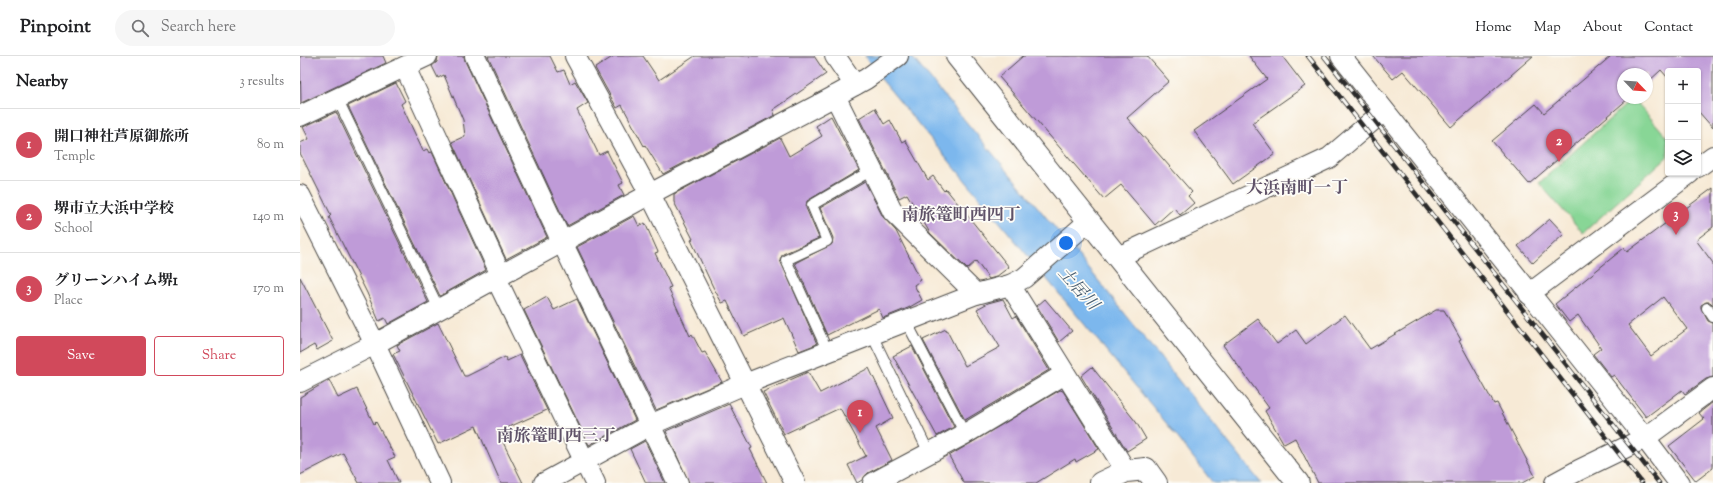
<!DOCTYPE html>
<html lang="en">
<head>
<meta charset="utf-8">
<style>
	:root { --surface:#fff; --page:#f6f6f6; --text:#202124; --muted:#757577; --line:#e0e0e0; --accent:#d1495b }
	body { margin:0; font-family:"Sorts Mill Goudy","Noto Serif JP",serif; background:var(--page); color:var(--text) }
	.controls { position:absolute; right:12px; top:12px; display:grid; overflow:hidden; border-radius:4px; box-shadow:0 1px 3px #0004 }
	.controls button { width:36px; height:36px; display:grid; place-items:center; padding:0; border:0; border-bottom:1px solid var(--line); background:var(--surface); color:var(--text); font:20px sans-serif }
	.compass { position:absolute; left:1317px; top:12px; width:36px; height:36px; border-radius:50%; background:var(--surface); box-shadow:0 1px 3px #0004; rotate:115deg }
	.you { position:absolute; left:766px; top:187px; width:14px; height:14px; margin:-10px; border:3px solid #fff; border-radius:50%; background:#1a73e8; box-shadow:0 0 0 6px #1a73e833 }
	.badge { display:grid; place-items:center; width:26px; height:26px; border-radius:50%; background:var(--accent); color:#fff; font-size:13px; font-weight:700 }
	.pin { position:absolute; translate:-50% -33px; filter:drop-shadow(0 1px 2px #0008) }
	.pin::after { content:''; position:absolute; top:21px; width:14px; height:12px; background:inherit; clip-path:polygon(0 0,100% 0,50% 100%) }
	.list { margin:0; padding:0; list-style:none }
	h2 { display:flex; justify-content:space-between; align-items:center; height:52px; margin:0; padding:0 16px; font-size:17px }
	h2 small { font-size:13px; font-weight:400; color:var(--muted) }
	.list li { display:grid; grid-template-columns:26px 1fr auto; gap:12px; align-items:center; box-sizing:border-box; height:72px; padding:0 16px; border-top:1px solid var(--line) }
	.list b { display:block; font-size:15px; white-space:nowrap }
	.list p { margin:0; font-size:13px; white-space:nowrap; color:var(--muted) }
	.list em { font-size:13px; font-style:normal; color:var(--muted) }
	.actions { display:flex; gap:8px; padding:12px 16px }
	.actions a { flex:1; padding:9px 0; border:1px solid var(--accent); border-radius:4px; text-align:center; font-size:14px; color:var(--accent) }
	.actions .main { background:var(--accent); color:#fff }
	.icon { flex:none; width:22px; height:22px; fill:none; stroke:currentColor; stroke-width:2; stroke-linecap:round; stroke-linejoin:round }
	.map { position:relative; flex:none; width:1413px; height:427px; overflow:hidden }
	header { display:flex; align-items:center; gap:24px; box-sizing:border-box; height:56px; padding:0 20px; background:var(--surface); border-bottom:1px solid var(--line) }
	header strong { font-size:19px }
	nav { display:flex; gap:22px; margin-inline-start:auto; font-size:14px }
	.search { width:280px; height:36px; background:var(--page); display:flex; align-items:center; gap:10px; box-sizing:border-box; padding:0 14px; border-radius:22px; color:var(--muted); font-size:15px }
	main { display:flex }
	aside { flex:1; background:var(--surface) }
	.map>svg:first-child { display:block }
</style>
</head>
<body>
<header>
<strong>Pinpoint</strong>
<div class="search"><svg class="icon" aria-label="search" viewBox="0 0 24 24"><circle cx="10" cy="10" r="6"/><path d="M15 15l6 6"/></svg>Search here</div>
<nav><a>Home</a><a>Map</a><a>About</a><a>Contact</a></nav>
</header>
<main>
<aside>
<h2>Nearby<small>3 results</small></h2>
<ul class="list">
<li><span class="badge">1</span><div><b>開口神社芦原御旅所</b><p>Temple</p></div><em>80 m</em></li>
<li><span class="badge">2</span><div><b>堺市立大浜中学校</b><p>School</p></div><em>140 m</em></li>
<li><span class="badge">3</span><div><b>グリーンハイム堺1</b><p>Place</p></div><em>170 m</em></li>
</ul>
<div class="actions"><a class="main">Save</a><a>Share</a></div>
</aside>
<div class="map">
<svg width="1413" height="427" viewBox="0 0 1413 427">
	<rect width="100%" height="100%" fill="#fdfcf7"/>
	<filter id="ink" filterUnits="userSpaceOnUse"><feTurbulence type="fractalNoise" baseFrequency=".025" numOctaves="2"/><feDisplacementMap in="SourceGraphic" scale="8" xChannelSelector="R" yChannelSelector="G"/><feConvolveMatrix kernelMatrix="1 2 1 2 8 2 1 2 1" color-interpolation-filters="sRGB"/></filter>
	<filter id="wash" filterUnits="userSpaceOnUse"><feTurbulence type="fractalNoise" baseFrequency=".012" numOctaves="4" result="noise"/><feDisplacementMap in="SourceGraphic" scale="16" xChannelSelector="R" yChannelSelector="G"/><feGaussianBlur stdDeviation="0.9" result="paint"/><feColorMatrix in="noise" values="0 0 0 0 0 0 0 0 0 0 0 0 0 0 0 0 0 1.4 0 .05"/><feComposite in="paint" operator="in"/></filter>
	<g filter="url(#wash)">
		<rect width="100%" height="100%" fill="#f7ead6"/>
		<polygon fill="#88d696" stroke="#5a8060" points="1333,42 1368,82 1368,100 1283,177 1239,127"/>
		<polygon fill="#7bb7ed" stroke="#53718c" points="565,0 611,0 777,198 961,427 913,427 867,368 577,18"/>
		<g id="blocks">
			<g fill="#bf9bd8" fill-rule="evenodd">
				<polygon points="0,0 83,0 86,7 1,47"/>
				<polygon points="138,0 164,0 165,5 247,181 206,203 152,86 165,80 163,64 144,19 138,22 132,10 137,6"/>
				<polygon points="188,0 250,0 258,16 264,14 270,28 275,25 288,47 277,54 299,99 307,95 323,127 319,129 324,139 267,170"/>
				<polygon points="314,0 343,0 359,24 395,0 514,0 526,18 473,54 475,59 363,118 345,89 344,90 322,49 317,52 295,12"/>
				<polygon points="723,0 847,0 869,25 827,62 892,136 888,140 894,147 880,159 874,152 855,169 821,129 804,143 699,21"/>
				<polygon points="949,0 982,0 1005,30 952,67 975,98 933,128 894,75 967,23"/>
				<polygon points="1073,0 1233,0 1151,71 1103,15 1093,23"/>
				<polygon points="1311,0 1413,0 1413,72 1398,55 1398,15 1368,15 1368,22 1361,14 1347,27 1347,18 1323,18 1323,42 1329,42 1229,128 1192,85 1236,48 1244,57"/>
				<polygon points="96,27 105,45 101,48 123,95 127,93 129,97 132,96 186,214 140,240 48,50"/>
				<polygon points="575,52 584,68 590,64 602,86 605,84 628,124 633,120 644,135 646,133 709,211 696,221 689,223 676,205 667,213 630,177 607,138 599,142 559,62"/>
				<polygon points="36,56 128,246 88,268 85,262 79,265 67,237 29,161 31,159 0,97 0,87 9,83 3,71"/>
				<polygon points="531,60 559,114 507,145 506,152 519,182 483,198 480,203 517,288 499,295 484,262 444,280 427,245 422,247 413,231 391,184 393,183 374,146 374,138 480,82 489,100 522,80 516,70"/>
				<polygon points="565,126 583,161 596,175 621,224 614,229 622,244 608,252 583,262 579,253 527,279 495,207 532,188 533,182 520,152"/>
				<path d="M1413 132V171L1396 184 1413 207V249L1410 246H1406L1401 249V252L1408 265 1413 267V321L1406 323 1385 338 1382 334 1346 361 1314 319 1311 321 1293 298 1301 292 1278 259 1269 266 1255 248 1324 192 1327 196ZM1363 241 1387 273 1351 300 1328 269Z"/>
				<polygon points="334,160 339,170 345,167 358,196 355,197 371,231 368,232 390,280 392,278 402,297 405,296 422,326 356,354 277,191"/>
				<polygon points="1250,163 1264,178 1233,207 1218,190"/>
				<polygon points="0,221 33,285 17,294 14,289 0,297"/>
				<polygon points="247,241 254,254 277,243 335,364 289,389 224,254"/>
				<polygon points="703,243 713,262 716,260 719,265 749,314 665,364 623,284 646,273 665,310 700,291 677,253 688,247"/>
				<polygon points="745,243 772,275 759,286 737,250"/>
				<polygon points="1136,254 1144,254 1161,284 1159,285 1194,348 1197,347 1235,420 1222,427 1018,427 995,382 984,388 965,355 969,352 923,289 958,263 977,288 996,274 1006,288 1045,259 1070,293"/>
				<polygon points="138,267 164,320 167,320 205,301 207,305 220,299 247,354 198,376 223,427 201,427 176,370 138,388 93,298 100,295 97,289"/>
				<polygon points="612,290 654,371 637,380 593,300"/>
				<polygon points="792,311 836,366 846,383 827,395 781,320"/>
				<polygon points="569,312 593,362 576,372 592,404 568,417 562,424 557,427 548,409 566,400 540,352 484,378 463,336 508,316 520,337"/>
				<polygon points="29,324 38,342 57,333 74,368 76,366 95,401 88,404 99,427 59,427 43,397 0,419 0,341"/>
				<polygon points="760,334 763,335 799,393 776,406 775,403 736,427 664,427 649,400"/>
				<polygon points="1413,346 1413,412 1396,425 1369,390 1404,363 1399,357"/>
				<polygon points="429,348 452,392 450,393 467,427 389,427 366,375"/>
				<polygon points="345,385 365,427 346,427 330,393"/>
			</g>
		</g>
	</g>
	<g filter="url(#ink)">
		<use href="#blocks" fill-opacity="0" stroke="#4a4845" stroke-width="1"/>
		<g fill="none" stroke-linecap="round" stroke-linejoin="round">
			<g stroke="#4a4845" stroke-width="12">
				<g id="lane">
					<polyline points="37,42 139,253"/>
					<polyline points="1407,252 1413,261"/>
					<polyline points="606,265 665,378"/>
					<polyline points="572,279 629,397"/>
					<polyline points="528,296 486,204 527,185 512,149 572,114"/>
				</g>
			</g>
			<g stroke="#4a4845" stroke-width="22">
				<g id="street">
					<polyline points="175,0 262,186 378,427"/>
					<polyline points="275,0 350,138 495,427"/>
					<polyline points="535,0 555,29"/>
					<polyline points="1041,0 1345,382 1379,427"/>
					<polyline points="105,11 201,219"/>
					<polyline points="535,40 566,23 598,0"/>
					<polyline points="0,60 127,0"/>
					<polyline points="1398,111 1413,100"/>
					<polyline points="0,139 75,288 140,427"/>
					<polyline points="818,201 1029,102 1084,55"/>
					<polyline points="196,222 295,427"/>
					<polyline points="710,229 826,415"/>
					<polyline points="1229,238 1390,117"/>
					<polyline points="0,326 75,288 350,138 535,40 593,156 676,238"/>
					<polyline points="244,427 350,369 445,328 676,238 710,229 724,222 789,165"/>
					<polyline points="573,427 665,378 765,318"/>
					<polyline points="1255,427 1279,414 1345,382 1413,332"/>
				</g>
			</g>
			<g stroke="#4a4845" stroke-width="24">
				<g id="secondary">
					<polyline points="657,0 998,427"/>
					<polyline points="801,427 826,415 846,413 856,427"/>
				</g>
			</g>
			<use href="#lane" stroke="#fff" stroke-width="10"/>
			<use href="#street" stroke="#fff" stroke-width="20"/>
			<use href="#secondary" stroke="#fff" stroke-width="22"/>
			<g stroke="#2b2b2b" stroke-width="4.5">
				<g id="rail">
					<polyline points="1008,0 1342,427"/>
					<polyline points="1024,0 1359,427"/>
				</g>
			</g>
			<use href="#rail" stroke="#fdfcf7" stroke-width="3" stroke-dasharray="9" stroke-linecap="butt"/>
		</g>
	</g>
	<g text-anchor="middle" stroke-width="3.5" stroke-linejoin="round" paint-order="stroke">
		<g font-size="17" font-weight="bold" fill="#5f5268" stroke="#fdfcf7">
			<text x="997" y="137">大浜南町一丁</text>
			<text x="661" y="164">南旅篭町西四丁</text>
			<text x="256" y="385">南旅篭町西三丁</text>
		</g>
		<g font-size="17" font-style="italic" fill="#475c6f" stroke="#fdfcf7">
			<text transform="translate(779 232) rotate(48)" y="6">土居川</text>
		</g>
	</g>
</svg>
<div class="controls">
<button>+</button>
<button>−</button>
<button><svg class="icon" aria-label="layers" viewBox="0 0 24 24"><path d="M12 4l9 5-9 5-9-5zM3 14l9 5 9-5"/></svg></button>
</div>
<svg class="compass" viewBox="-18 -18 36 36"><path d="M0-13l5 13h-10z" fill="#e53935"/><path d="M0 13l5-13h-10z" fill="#757577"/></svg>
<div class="you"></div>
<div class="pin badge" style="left:560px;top:377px">1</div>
<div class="pin badge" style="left:1259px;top:106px">2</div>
<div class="pin badge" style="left:1376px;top:179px">3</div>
</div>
</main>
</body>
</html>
